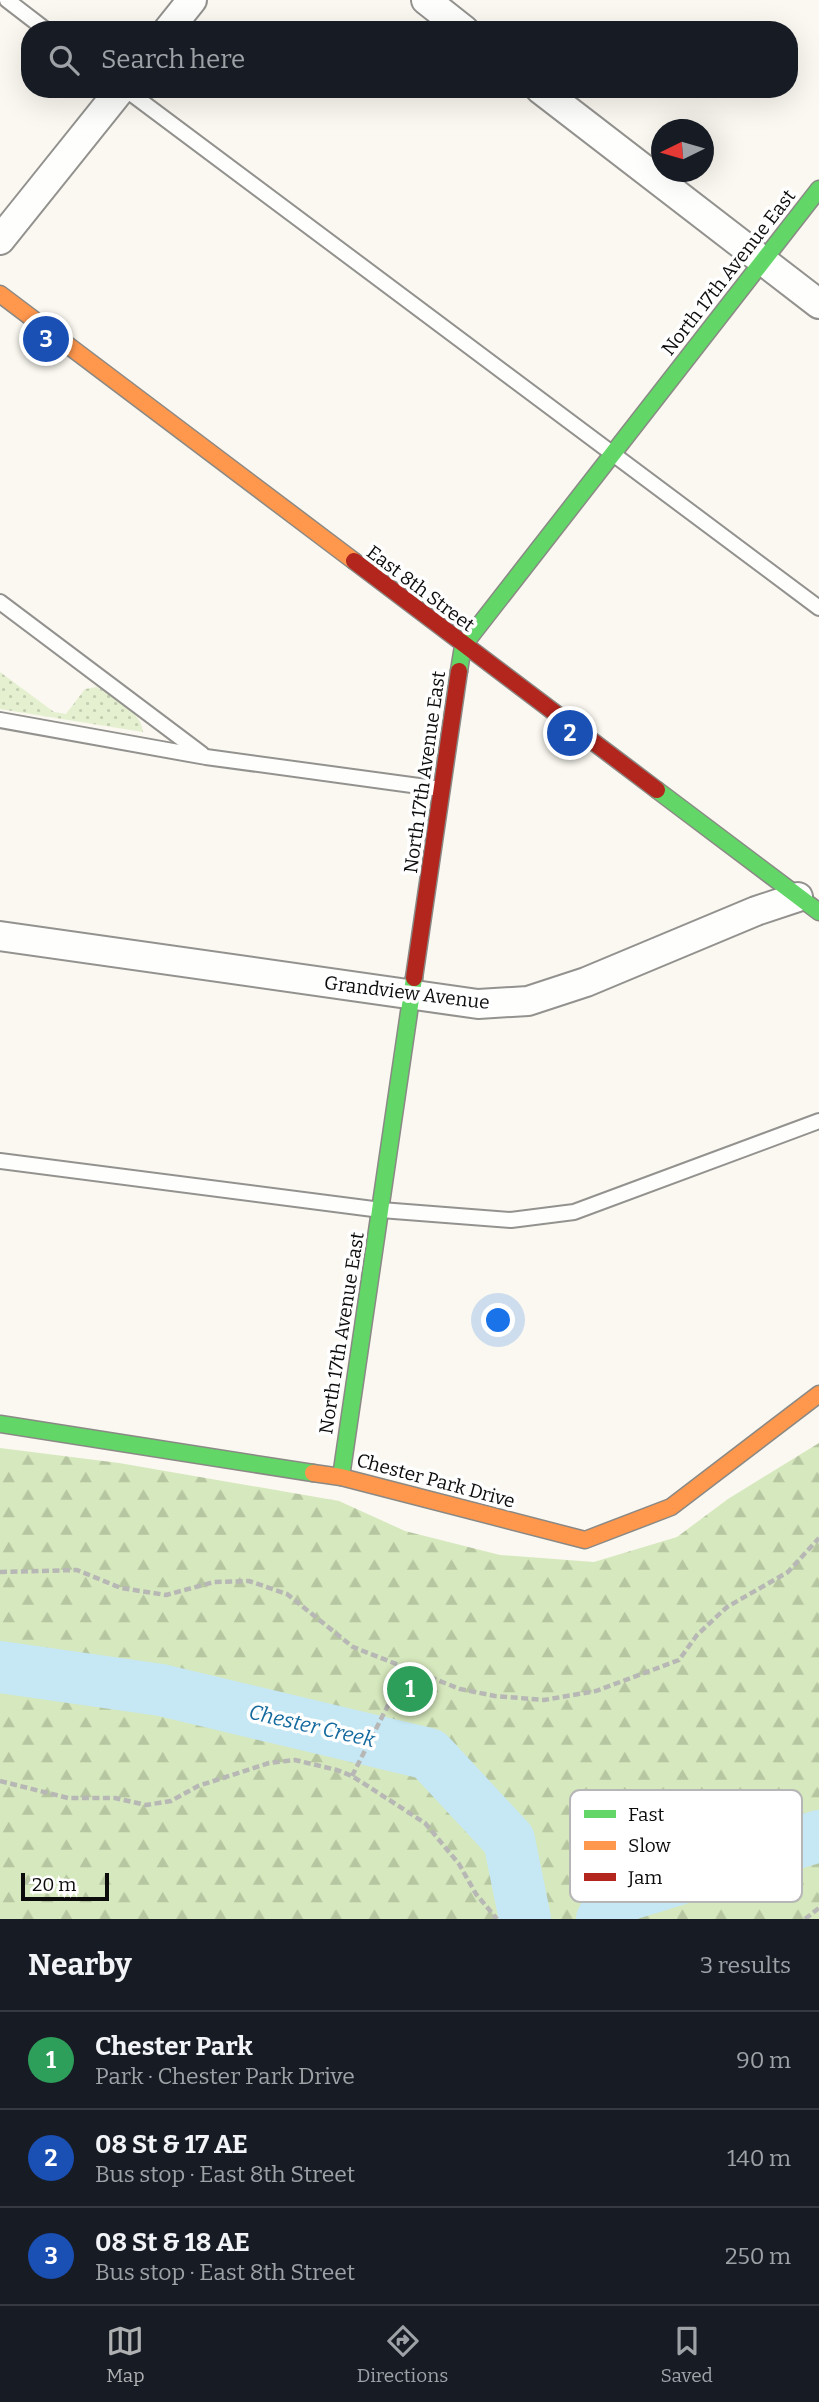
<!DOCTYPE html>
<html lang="en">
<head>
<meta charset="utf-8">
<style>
	:root { --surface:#171b24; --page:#242831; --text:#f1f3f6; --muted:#9ea1a6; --line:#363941; --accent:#afb0b1 }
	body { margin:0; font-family:Bitter,serif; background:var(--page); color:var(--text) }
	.compass { position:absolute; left:651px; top:119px; width:63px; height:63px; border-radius:50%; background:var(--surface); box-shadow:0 7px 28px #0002; rotate:265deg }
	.scale { position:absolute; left:21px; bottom:18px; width:88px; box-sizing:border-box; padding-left:7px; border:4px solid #0c0c0c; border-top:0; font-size:19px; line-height:24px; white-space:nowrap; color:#0c0c0c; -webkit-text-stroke:5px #fff; paint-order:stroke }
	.you { position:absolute; left:499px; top:1321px; width:24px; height:24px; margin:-18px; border:5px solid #fff; border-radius:50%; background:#1a73e8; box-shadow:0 0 0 10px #1a73e833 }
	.badge { display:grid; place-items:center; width:46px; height:46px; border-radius:50%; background:var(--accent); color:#fff; font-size:23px; font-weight:700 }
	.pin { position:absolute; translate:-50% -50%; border:4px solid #fff; box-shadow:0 2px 7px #0006 }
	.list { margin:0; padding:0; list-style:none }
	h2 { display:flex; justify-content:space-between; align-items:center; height:91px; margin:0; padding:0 28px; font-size:30px }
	h2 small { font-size:23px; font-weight:400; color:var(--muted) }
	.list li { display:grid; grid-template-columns:46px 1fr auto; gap:21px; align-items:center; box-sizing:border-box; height:98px; padding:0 28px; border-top:2px solid var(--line) }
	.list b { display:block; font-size:26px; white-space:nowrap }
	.list p { margin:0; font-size:23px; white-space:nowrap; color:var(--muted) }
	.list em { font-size:23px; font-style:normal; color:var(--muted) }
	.icon { flex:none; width:38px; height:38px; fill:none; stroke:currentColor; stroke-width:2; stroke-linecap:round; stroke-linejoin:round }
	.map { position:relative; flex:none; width:819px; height:1919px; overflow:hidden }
	.search { position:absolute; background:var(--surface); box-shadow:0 7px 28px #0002; left:21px; right:21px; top:21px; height:77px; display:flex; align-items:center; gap:18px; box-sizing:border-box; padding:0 24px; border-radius:28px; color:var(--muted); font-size:26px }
	.sheet { height:385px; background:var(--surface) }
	nav { display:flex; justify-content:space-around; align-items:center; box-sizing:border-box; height:98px; border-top:2px solid var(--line); background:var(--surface); font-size:19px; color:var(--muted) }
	nav a { display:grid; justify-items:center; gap:4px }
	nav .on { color:var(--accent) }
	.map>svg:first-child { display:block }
</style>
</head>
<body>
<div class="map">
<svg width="819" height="1919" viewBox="0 0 819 1919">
	<defs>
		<pattern id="grass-dots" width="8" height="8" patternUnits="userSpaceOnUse" patternTransform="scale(1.75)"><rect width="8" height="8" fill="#e5f0d0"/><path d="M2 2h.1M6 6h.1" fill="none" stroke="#c3cdb1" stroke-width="1.8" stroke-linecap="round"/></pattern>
		<pattern id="forest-firs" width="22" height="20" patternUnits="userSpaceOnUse" patternTransform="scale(1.75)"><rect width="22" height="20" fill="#d6e8bd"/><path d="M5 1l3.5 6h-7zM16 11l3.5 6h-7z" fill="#b6c6a1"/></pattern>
	</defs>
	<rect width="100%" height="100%" fill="#faf8f0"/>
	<path fill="url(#grass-dots)" d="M0 672 54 712 66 714 85 689 97 687C113 698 142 712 143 732L0 709Z"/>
	<polygon fill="url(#forest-firs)" points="819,1443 819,1919 0,1919 0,1448 119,1463 339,1501 405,1531 500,1555 594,1562 677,1537 728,1499"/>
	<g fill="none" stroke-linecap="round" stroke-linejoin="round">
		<g stroke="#c6e7f4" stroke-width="52">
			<polyline points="0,1667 161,1690 429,1754 509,1840 525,1919"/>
			<polyline points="602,1919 617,1898 819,1836"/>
		</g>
		<g stroke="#93928f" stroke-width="18">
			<g id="lane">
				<polyline points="7,0 46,30"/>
				<polyline points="125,89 819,608"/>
				<polyline points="0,602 202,754"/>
				<polyline points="0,720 206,757 441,789"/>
				<polyline points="0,1161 381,1210 511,1220 574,1212 819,1121"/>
			</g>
		</g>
		<g stroke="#93928f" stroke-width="32">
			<g id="street">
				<polyline points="426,0 464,30"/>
				<polyline points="168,30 192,0"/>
				<polyline points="540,89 819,304"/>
				<polyline points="0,240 121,89"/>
				<polyline points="0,936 478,1004 528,1001 586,982 756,911 798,897"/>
			</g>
		</g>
		<g stroke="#8a8985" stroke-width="19">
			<g id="fast">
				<polyline points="459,671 463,646 819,189"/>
				<polyline points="657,790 819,912"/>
				<polyline points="0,1424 313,1473"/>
				<polyline points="341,1477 414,978"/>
			</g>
		</g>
		<g stroke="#8a8985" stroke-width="19">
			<g id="slow">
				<polyline points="0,294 354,561"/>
				<polyline points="313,1473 341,1477 585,1540 671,1507 819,1394"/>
			</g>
		</g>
		<g stroke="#8a8985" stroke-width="19">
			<g id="jam">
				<polyline points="354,561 657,790"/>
				<polyline points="414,978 459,671"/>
			</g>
		</g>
		<g stroke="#b7b7b5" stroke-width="4.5" stroke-dasharray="7 3.5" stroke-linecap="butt">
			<polyline points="0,1572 77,1570 121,1588 166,1595 214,1582 249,1581 287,1594 353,1647 460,1689 495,1696 544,1700 596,1691 679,1660 697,1635 727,1607 788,1572 819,1538"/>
			<polyline points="352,1776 407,1668"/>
			<polyline points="0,1781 68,1798 115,1798 146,1805 171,1801 198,1786 269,1763 295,1760 337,1770 352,1776 425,1823 459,1864 476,1894 497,1919"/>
			<polyline points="805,1919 819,1908"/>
		</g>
		<use href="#lane" stroke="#fefefd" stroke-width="14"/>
		<use href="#street" stroke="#fefefd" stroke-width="28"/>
		<use href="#fast" stroke="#63d668" stroke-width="16"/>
		<use href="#slow" stroke="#ff974d" stroke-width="16"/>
		<use href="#jam" stroke="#b3261e" stroke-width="16"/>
	</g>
	<g text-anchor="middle" stroke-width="7" stroke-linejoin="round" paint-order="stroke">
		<g font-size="19" fill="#0c0c0c" stroke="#fff">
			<text transform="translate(728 272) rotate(-52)" y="7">North 17th Avenue East</text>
			<text transform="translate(421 588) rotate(37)" y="7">East 8th Street</text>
			<text transform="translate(424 772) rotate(-82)" y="7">North 17th Avenue East</text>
			<text transform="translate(407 992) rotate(7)" y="7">Grandview Avenue</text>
			<text transform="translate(341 1333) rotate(-81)" y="7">North 17th Avenue East</text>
			<text transform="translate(436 1480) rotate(15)" y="7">Chester Park Drive</text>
		</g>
		<g font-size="21" font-style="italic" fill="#156a9e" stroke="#fff">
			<text transform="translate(312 1726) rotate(13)" y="7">Chester Creek</text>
		</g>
	</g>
	<rect x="570" y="1790" width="232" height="112" rx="10" fill="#fff" stroke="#b6b6b6" stroke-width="2"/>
	<rect x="584" y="1810" width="32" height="8" fill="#63d668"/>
	<rect x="584" y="1841" width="32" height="9" fill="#ff974d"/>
	<rect x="584" y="1873" width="32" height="8" fill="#b3261e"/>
	<g font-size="19" fill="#0c0c0c">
		<text x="628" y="1821">Fast</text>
		<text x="628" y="1852">Slow</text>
		<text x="628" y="1884">Jam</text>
	</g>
</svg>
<svg class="compass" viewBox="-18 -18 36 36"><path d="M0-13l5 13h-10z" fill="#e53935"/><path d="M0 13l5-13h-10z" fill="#9ea1a6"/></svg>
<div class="scale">20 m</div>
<div class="you"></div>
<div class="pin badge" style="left:410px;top:1689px;background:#2e9e5b">1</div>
<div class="pin badge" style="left:570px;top:733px;background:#1a4fb4">2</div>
<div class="pin badge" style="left:46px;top:339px;background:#1a4fb4">3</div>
<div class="search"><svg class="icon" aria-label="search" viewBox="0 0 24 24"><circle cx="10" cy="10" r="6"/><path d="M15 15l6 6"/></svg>Search here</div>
</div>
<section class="sheet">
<h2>Nearby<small>3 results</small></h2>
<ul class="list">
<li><span class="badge" style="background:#2e9e5b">1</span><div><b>Chester Park</b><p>Park · Chester Park Drive</p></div><em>90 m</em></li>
<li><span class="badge" style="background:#1a4fb4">2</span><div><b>08 St &amp; 17 AE</b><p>Bus stop · East 8th Street</p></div><em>140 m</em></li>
<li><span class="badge" style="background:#1a4fb4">3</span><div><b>08 St &amp; 18 AE</b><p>Bus stop · East 8th Street</p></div><em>250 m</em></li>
</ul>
</section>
<nav>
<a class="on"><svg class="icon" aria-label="map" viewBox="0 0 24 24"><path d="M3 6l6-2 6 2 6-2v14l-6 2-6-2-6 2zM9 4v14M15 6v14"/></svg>Map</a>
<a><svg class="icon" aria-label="directions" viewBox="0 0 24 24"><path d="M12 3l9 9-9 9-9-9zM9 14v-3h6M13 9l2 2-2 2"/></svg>Directions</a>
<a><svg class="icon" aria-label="saved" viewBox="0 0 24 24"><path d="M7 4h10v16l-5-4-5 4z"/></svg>Saved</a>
</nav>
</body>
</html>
